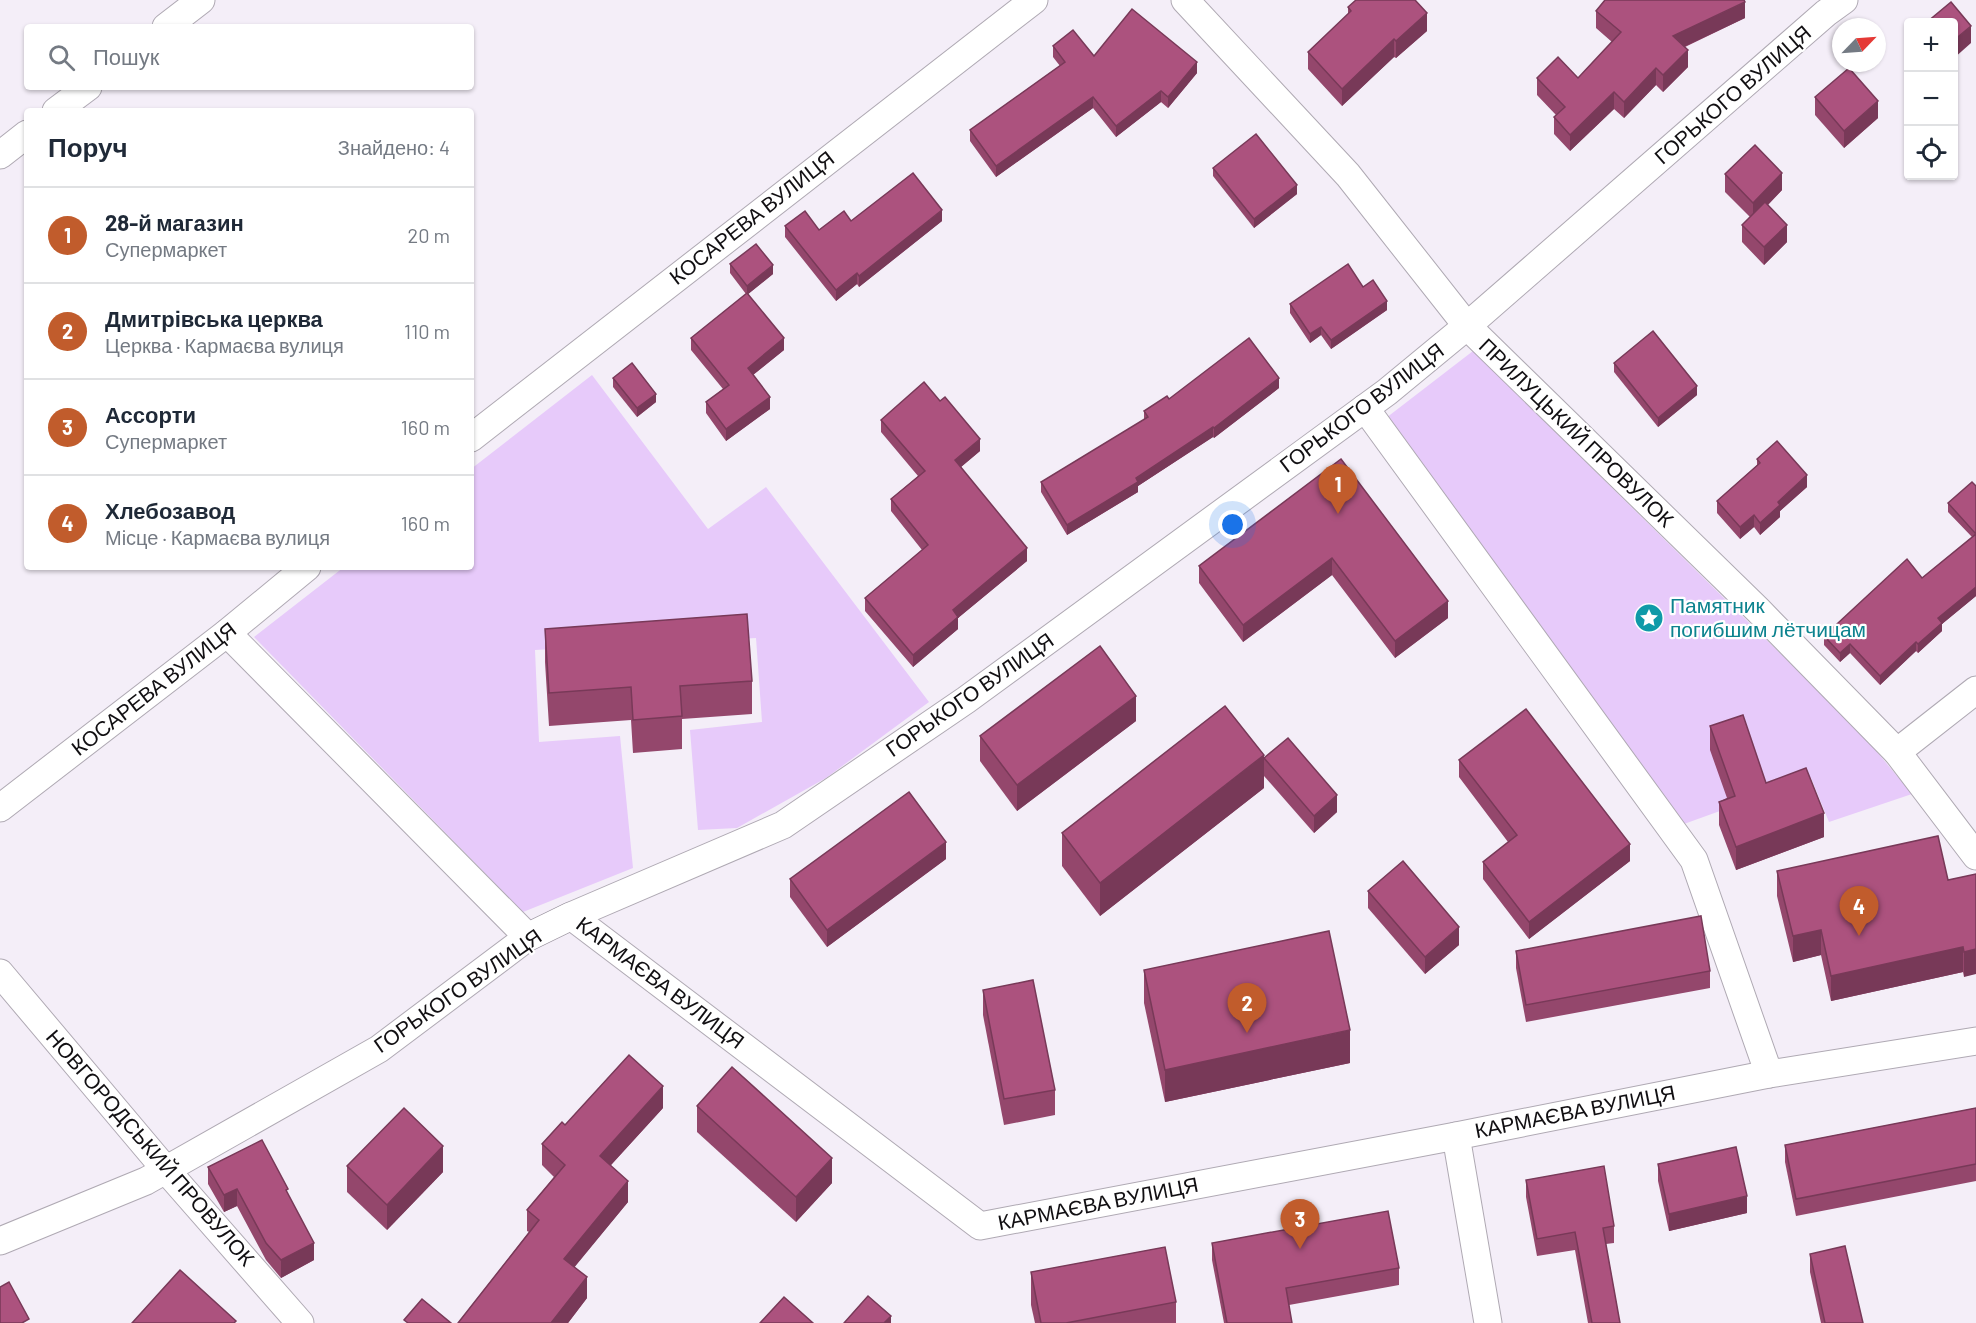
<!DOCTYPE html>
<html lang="uk">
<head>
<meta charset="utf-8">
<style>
	:root { --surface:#fff; --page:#f2f2f3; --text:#1f2937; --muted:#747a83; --line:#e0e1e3; --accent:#c15c2c }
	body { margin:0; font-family:Barlow,sans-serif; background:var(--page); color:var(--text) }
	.controls { position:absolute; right:18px; top:18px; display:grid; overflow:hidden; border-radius:6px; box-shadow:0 2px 4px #0004 }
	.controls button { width:54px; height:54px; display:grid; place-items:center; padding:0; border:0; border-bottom:2px solid var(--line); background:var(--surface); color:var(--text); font:30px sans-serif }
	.compass { position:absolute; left:1832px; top:18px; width:54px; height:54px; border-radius:50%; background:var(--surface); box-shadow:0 2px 4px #0004; rotate:65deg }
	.you { position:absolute; left:1233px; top:525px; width:21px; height:21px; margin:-15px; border:4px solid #fff; border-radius:50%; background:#1a73e8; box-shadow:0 0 0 9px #1a73e833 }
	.badge { display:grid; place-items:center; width:39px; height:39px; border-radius:50%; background:var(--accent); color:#fff; font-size:20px; font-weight:700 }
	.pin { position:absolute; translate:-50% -50px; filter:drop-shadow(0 2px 3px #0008) }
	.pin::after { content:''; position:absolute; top:32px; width:21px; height:18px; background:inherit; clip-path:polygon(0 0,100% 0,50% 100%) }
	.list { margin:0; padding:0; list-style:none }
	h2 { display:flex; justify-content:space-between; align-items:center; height:78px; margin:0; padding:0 24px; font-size:26px }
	h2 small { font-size:20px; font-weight:400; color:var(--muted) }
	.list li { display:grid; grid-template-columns:39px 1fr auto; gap:18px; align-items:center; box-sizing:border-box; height:96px; padding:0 24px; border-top:2px solid var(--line) }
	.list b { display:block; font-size:22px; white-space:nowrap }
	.list p { margin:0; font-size:20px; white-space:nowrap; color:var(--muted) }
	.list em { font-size:20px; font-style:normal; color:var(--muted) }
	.icon { flex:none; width:33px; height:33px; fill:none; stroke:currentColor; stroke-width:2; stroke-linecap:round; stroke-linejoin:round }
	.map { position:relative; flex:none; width:1976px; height:1323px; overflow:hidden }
	.search { position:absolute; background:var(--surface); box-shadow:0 2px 4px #0004; left:24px; top:24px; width:450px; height:66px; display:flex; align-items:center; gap:15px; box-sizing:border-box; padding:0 21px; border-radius:6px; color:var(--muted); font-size:22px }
	.panel { position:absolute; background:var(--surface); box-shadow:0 2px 4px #0004; left:24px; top:108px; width:450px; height:462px; border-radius:6px }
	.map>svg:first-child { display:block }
</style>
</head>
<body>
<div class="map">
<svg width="1976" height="1323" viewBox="0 0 1976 1323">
	<rect width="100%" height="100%" fill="#f4eef8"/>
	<g fill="#e7cafa">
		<polygon points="1473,351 1863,735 1912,794 1829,822 1811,778 1684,824 1386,418"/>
		<polygon points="592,375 708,529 766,487 929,702 826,778 737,828 698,830 690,730 762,722 756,638 535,650 539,742 620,736 633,868 523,912 254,637 344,567 471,567 471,469"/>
	</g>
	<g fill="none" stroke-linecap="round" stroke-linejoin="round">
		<g stroke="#afa9b3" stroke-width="29">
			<g id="street">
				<polyline points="1185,0 1348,175 1467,326 1758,610 1897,752 1976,856"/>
				<polyline points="166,27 201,0"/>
				<polyline points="56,111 88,87"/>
				<polyline points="0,155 27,134"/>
				<polyline points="1365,408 1694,860 1769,1074"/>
				<polyline points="471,438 1034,0"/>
				<polyline points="227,633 528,937 571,916 980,1226 1456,1136 1769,1074 1976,1041"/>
				<polyline points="1897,752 1976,690"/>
				<polyline points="0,808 227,633 307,567"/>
				<polyline points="0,973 166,1170 300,1323"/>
				<polyline points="1456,1136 1488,1323"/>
				<polyline points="0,1241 146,1181 379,1049 528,937 571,916 783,825 966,700 1387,392 1467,326 1826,13 1844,0"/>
			</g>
		</g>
		<use href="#street" stroke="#fff" stroke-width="27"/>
	</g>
	<g fill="#94476c">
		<polygon points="1348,7 1427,31 1396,58 1394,57 1342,106 1308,69 1308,52 1348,15"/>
		<polygon points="1596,11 1745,18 1685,47 1688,67 1663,92 1656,85 1624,118 1614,109 1570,151 1554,134 1554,117 1556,115 1537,95 1537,78 1578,78 1612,42 1596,28"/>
		<polygon points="1053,46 1094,56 1197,73 1168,108 1161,102 1116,137 1093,108 996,177 970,141 970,130 1060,66 1053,57"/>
		<polygon points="1815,97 1878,118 1844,148 1815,115"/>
		<polygon points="1213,168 1297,194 1254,228 1213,176"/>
		<polygon points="1725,174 1782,190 1768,205 1787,242 1764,265 1742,242 1742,225 1750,217 1725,192"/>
		<polygon points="851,221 942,221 859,287 857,284 836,301 785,237 785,226 819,230"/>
		<polygon points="730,264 773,274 748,294 784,350 753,375 770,409 726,441 706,413 706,402 723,389 691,350 691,338 746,294 730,273"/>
		<polygon points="1363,287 1387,310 1331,349 1321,335 1310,343 1290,313 1290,304"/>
		<polygon points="1614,363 1697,395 1658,427 1614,372"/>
		<polygon points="613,378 656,402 637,417 613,387"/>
		<polygon points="1279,388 1214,438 1213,437 1138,486 1138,492 1067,535 1041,492 1041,482 1144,420 1144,411 1169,399"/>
		<polygon points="881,420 980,451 961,467 1027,561 958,618 958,629 913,667 865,611 865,598 922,550 891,511 891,499 918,476 881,432"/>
		<polygon points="1341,459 1448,618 1395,658 1332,575 1243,642 1199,583 1199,566"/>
		<polygon points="1757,459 1807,487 1780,511 1780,517 1760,535 1754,527 1740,539 1717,513 1717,501 1757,465"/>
		<polygon points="1976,486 1976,596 1942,624 1942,631 1918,653 1916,651 1880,685 1850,653 1840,662 1824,645 1824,636 1922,578 1972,537 1948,512 1948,503"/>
		<polygon points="545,629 752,681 752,714 682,719 682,749 633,753 631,720 549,726 545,662"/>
		<polygon points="1136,721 1017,811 980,761 980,736"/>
		<polygon points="1710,726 1766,783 1824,837 1736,870 1719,825 1719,802 1727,798 1710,750"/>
		<polygon points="1264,758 1337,812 1314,833 1264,776"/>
		<polygon points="1459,760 1630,861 1529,939 1483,879 1483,862 1508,842 1459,777"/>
		<polygon points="1264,788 1100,916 1062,866 1062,833"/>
		<polygon points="946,859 827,947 790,897 790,879"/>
		<polygon points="1777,871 1948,880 1976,874 1964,977 1963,972 1831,1001 1821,955 1793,962 1777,896"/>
		<polygon points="1368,891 1459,945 1425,974 1368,908"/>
		<polygon points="1516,951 1710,971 1710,988 1526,1022 1516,968"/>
		<polygon points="1144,970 1350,1063 1165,1102 1144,1003"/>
		<polygon points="983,990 1055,1090 1055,1115 1004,1125 983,1015"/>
		<polygon points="697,1106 832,1183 796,1222 697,1132"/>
		<polygon points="663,1108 611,1165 628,1202 574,1267 587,1298 568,1323 458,1323 529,1232 527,1231 527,1210 554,1177 542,1165 542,1144 565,1125"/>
		<polygon points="1976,1108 1976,1181 1796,1216 1785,1162 1785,1145"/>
		<polygon points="1658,1164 1747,1213 1669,1231 1658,1181"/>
		<polygon points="347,1166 443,1172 387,1230 347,1192"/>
		<polygon points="208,1167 288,1194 314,1260 281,1278 266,1260 237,1206 224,1212 208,1184"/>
		<polygon points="1526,1180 1614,1226 1614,1243 1606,1244 1620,1323 1588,1323 1575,1250 1537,1256 1526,1197"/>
		<polygon points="1212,1243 1399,1268 1399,1285 1289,1305 1292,1323 1224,1323 1212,1260"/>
		<polygon points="1810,1254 1863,1323 1821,1323 1810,1272"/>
		<polygon points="1031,1272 1176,1302 1176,1323 1035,1323 1031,1305"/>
	</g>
	<g fill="#783958">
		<polygon points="1745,2 1745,18 1673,52 1673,36"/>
		<polygon points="1427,13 1427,31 1396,58 1396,41"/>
		<polygon points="1971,26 1971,43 1953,59 1953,41"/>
		<polygon points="1394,39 1394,57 1342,106 1342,89"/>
		<polygon points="1688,50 1688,67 1663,92 1663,75"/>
		<polygon points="1197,62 1197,73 1168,108 1168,97"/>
		<polygon points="1656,68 1656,85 1624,118 1624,102"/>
		<polygon points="1161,91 1161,102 1116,137 1116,126"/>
		<polygon points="1614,92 1614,109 1570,151 1570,135"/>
		<polygon points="1093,97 1093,108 996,177 996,166"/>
		<polygon points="1878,101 1878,118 1844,148 1844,131"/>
		<polygon points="1782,173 1782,190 1753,220 1753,203"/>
		<polygon points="1297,185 1297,194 1254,228 1254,219"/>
		<polygon points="942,210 942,221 859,287 859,276"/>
		<polygon points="1787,225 1787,242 1764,265 1764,247"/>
		<polygon points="773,265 773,274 747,295 747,286"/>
		<polygon points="857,273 857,284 836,301 836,290"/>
		<polygon points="1387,301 1387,310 1331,349 1331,340"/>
		<polygon points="1321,327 1321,335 1310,343 1310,334"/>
		<polygon points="784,338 784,350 748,379 748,368"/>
		<polygon points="1279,378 1279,388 1214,438 1214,428"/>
		<polygon points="1697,386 1697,395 1658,427 1658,418"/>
		<polygon points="656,394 656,402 637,417 637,408"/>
		<polygon points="770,397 770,409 726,441 726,429"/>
		<polygon points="1213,427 1213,437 1138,486 1138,492 1067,535 1067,525"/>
		<polygon points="980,439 980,451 955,472 955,460"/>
		<polygon points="1807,475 1807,487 1780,511 1780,517 1760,535 1760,523 1778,502"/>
		<polygon points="1754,515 1754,527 1740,539 1740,527"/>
		<polygon points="1027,548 1027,561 958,618 958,629 913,667 913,655 953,610"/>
		<polygon points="1332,558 1332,575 1243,642 1243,625"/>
		<polygon points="1976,587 1976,596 1942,624 1942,631 1918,653 1918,644 1938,618"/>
		<polygon points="1448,601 1448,618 1395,658 1395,641"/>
		<polygon points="1916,642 1916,651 1880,685 1880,676"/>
		<polygon points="1850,644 1850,653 1840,662 1840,653"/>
		<polygon points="1136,696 1136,721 1017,811 1017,785"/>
		<polygon points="1264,755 1264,788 1100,916 1100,883"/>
		<polygon points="1337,795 1337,812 1314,833 1314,816"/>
		<polygon points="1824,813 1824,837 1736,870 1736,847"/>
		<polygon points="946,842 946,859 827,947 827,930"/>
		<polygon points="1630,844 1630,861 1529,939 1529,922"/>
		<polygon points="1459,927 1459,945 1425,974 1425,957"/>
		<polygon points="1821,930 1821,955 1793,962 1793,936"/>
		<polygon points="1963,947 1963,972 1831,1001 1831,976"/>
		<polygon points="1976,949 1976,974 1964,977 1964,952"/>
		<polygon points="1350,1030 1350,1063 1165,1102 1165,1070"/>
		<polygon points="663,1086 663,1108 600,1177 600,1156"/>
		<polygon points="443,1146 443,1172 387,1230 387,1205"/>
		<polygon points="832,1158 832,1183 796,1222 796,1197"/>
		<polygon points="628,1181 628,1202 564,1280 564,1259"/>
		<polygon points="237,1189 237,1206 224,1212 224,1195"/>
		<polygon points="1747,1196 1747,1213 1669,1231 1669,1214"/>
		<polygon points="314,1243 314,1260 281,1278 281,1260"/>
		<polygon points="587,1277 587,1298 568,1323 551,1323"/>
		<polygon points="891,1316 891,1323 884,1323"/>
	</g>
	<g fill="#ac527e" stroke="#783958" stroke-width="1.5">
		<polygon points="1356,0 1415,0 1427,13 1396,41 1394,39 1342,89 1308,52 1351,11 1348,7"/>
		<polygon points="1605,0 1744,0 1745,2 1673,36 1688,50 1663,75 1656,68 1624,102 1614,92 1570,135 1554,117 1565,107 1537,78 1558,57 1578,78 1621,32 1596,11"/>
		<polygon points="1951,2 1971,26 1953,41 1953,22 1927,22"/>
		<polygon points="1132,9 1197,62 1168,97 1161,91 1116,126 1093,97 996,166 970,130 1065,62 1053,46 1073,30 1094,56"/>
		<polygon points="1849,68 1878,101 1844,131 1815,97"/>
		<polygon points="1256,134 1297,185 1254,219 1213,168"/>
		<polygon points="1755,145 1782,173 1753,203 1725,174"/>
		<polygon points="913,173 942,210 859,276 857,273 836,290 785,226 805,211 819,230 844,211 851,221"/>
		<polygon points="1765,202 1787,225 1764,247 1742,225"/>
		<polygon points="756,244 773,265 747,286 730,264"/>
		<polygon points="1348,264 1363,287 1373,280 1387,301 1331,340 1321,327 1310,334 1290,304"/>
		<polygon points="747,293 784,338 748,368 770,397 726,429 706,402 729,385 691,338"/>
		<polygon points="1653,331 1697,386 1658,418 1614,363"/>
		<polygon points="1249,338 1279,378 1214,428 1213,427 1136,478 1138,482 1067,525 1041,482 1148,417 1144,411 1167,396 1169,399"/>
		<polygon points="632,363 656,394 637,408 613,378"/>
		<polygon points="924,382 940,401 945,397 980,439 955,460 1027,548 953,610 958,617 913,655 865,598 928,545 891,499 925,471 881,420"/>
		<polygon points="1777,441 1807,475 1778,502 1780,505 1760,523 1754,515 1740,527 1717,501 1760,463 1757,459"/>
		<polygon points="1341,459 1448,601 1395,641 1332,558 1243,625 1199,566"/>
		<polygon points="1972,482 1976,486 1976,534 1948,503"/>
		<polygon points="1976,534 1976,587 1938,618 1942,623 1918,644 1916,642 1880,676 1850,644 1840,653 1824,636 1907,559 1922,578"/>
		<polygon points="747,614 752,681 680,686 682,716 633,720 631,687 549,693 545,629"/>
		<polygon points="1100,646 1136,696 1017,785 980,736"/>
		<polygon points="1225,706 1264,755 1100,883 1062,833"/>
		<polygon points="1526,709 1630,844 1529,922 1483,862 1517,835 1459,760"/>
		<polygon points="1743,715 1766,783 1806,768 1824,813 1736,847 1719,802 1735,796 1710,726"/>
		<polygon points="1288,738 1337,795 1314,816 1264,758"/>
		<polygon points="909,792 946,842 827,930 790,879"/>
		<polygon points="1938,836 1948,880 1976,874 1976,949 1964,952 1963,947 1831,976 1821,930 1793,936 1777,871"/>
		<polygon points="1403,861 1459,927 1425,957 1368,891"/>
		<polygon points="1701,916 1710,971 1526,1005 1516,951"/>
		<polygon points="1329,931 1350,1030 1165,1070 1144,970"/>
		<polygon points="1033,980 1055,1090 1004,1099 983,990"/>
		<polygon points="629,1055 663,1086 600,1156 628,1181 564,1259 587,1277 551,1323 458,1323 539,1220 527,1210 565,1165 542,1144 562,1122 565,1125"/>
		<polygon points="732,1067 832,1158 796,1197 697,1106"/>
		<polygon points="404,1108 443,1146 387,1205 347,1166"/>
		<polygon points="1976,1108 1976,1164 1796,1199 1785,1145"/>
		<polygon points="262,1140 288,1189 286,1190 314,1243 281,1260 266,1243 237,1189 224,1195 208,1167"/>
		<polygon points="1736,1147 1747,1196 1669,1214 1658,1164"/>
		<polygon points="1604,1166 1614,1226 1603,1228 1620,1323 1592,1323 1575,1232 1537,1239 1526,1180"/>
		<polygon points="1388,1211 1399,1268 1286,1288 1292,1323 1227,1323 1212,1243"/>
		<polygon points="1845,1246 1863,1323 1825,1323 1810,1254"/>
		<polygon points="1165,1247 1176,1302 1066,1323 1041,1323 1031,1272"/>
		<polygon points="180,1270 236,1321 234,1323 132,1323"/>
		<polygon points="9,1282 29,1319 22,1323 0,1323 0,1287"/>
		<polygon points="868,1296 891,1316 884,1323 844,1323"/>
		<polygon points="784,1297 813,1323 760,1323"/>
		<polygon points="422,1299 451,1323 408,1323 404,1320"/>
	</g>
	<defs>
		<g id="sight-disc" transform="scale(1.5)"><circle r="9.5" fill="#0f9aa8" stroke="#fff"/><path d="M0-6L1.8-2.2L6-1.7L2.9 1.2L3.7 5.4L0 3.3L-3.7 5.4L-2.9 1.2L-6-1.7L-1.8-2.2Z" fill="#fff"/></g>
	</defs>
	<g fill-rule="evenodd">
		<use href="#sight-disc" x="1649" y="618"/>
	</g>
	<g text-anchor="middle" stroke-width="4.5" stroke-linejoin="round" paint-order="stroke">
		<g font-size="21" fill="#110f12" stroke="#fff">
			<text transform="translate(1733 95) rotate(-41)" y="7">ГОРЬКОГО ВУЛИЦЯ</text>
			<text transform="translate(752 218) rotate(-38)" y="7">КОСАРЕВА ВУЛИЦЯ</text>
			<text transform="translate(1362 408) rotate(-37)" y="7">ГОРЬКОГО ВУЛИЦЯ</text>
			<text transform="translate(1576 433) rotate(44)" y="7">ПРИЛУЦЬКИЙ ПРОВУЛОК</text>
			<text transform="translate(154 689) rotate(-38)" y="7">КОСАРЕВА ВУЛИЦЯ</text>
			<text transform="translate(970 695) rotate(-35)" y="7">ГОРЬКОГО ВУЛИЦЯ</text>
			<text transform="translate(660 983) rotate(37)" y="7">КАРМАЄВА ВУЛИЦЯ</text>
			<text transform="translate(458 991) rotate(-35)" y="7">ГОРЬКОГО ВУЛИЦЯ</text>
			<text transform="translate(1575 1112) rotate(-11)" y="7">КАРМАЄВА ВУЛИЦЯ</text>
			<text transform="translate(150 1148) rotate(49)" y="7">НОВГОРОДСЬКИЙ ПРОВУЛОК</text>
			<text transform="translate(1098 1204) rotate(-11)" y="7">КАРМАЄВА ВУЛИЦЯ</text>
		</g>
		<g font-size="21" fill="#0d838f" stroke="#fff" text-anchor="start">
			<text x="1670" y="613">Памятник<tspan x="1670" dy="24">погибшим лётчицам</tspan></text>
		</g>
	</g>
</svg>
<div class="controls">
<button>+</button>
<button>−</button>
<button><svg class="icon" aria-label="locate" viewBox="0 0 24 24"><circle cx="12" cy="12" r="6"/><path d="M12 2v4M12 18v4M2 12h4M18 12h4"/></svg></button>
</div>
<svg class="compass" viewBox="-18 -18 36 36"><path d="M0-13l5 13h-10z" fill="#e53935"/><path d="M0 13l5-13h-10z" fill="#747a83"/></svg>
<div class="you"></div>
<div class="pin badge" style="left:1338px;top:514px">1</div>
<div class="pin badge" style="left:1247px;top:1033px">2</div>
<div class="pin badge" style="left:1300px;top:1249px">3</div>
<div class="pin badge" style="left:1859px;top:936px">4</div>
<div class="search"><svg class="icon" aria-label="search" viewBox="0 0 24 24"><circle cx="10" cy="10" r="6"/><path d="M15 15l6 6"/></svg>Пошук</div>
<section class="panel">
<h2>Поруч<small>Знайдено: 4</small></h2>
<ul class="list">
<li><span class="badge">1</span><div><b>28-й магазин</b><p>Супермаркет</p></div><em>20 m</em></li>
<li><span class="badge">2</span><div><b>Дмитрівська церква</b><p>Церква · Кармаєва вулиця</p></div><em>110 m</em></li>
<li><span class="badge">3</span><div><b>Ассорти</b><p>Супермаркет</p></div><em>160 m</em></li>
<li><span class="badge">4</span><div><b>Хлебозавод</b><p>Місце · Кармаєва вулиця</p></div><em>160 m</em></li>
</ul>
</section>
</div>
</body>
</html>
